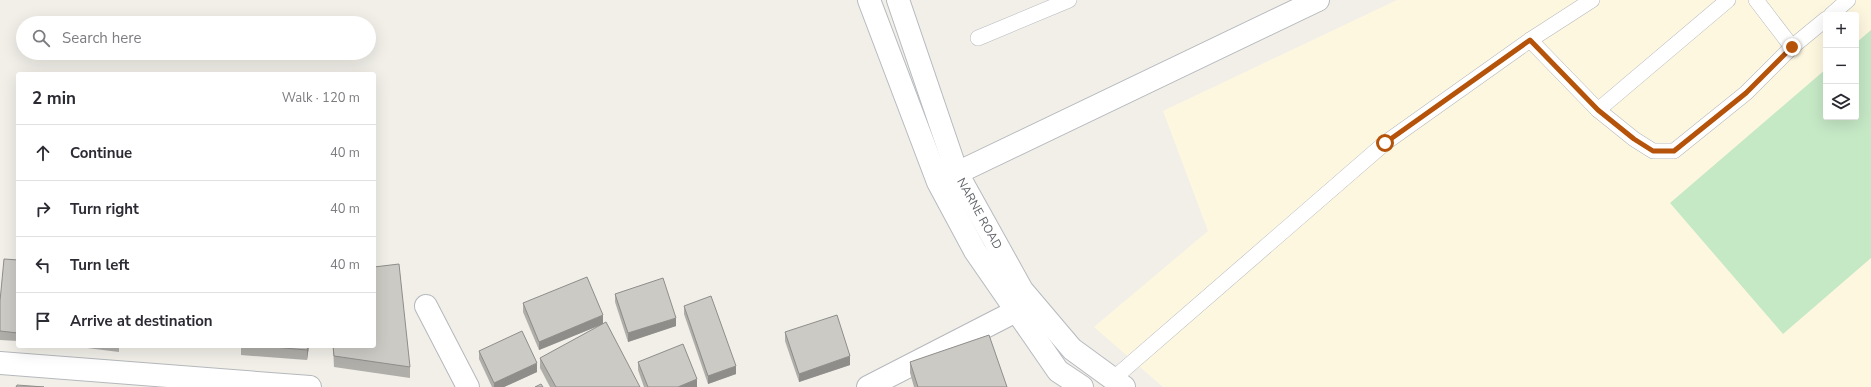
<!DOCTYPE html>
<html lang="en">
<head>
<meta charset="utf-8">
<style>
	:root { --surface:#fff; --page:#f2f2f3; --text:#2b2b33; --muted:#7c7c81; --line:#e1e1e2 }
	body { margin:0; font-family:"Nunito Sans",sans-serif; background:var(--page); color:var(--text) }
	.controls { position:absolute; right:12px; top:12px; display:grid; overflow:hidden; border-radius:4px; box-shadow:0 4px 16px #0002 }
	.controls button { width:36px; height:36px; display:grid; place-items:center; padding:0; border:0; border-bottom:1px solid var(--line); background:var(--surface); color:var(--text); font:20px sans-serif }
	.stop { position:absolute; width:12px; height:12px; margin:-9px; border:3px solid #b45309; border-radius:50%; background:#fff }
	.stop.end { background:#b45309; border-color:#fff; box-shadow:0 1px 4px #0008 }
	.list { margin:0; padding:0; list-style:none }
	h2 { display:flex; justify-content:space-between; align-items:center; height:52px; margin:0; padding:0 16px; font-size:17px }
	h2 small { font-size:13px; font-weight:400; color:var(--muted) }
	.list li { display:grid; grid-template-columns:26px 1fr auto; gap:12px; align-items:center; box-sizing:border-box; height:56px; padding:0 16px; border-top:1px solid var(--line) }
	.list b { display:block; font-size:15px; white-space:nowrap }
	.list em { font-size:13px; font-style:normal; color:var(--muted) }
	.icon { flex:none; width:22px; height:22px; fill:none; stroke:currentColor; stroke-width:2; stroke-linecap:round; stroke-linejoin:round }
	.map { position:relative; flex:none; width:1871px; height:387px; overflow:hidden }
	.search { position:absolute; background:var(--surface); box-shadow:0 4px 16px #0002; left:16px; top:16px; width:360px; height:44px; display:flex; align-items:center; gap:10px; box-sizing:border-box; padding:0 14px; border-radius:22px; color:var(--muted); font-size:15px }
	.panel { position:absolute; background:var(--surface); box-shadow:0 4px 16px #0002; left:16px; top:72px; width:360px; height:276px; border-radius:4px }
	.map>svg:first-child { display:block }
</style>
</head>
<body>
<div class="map">
<svg width="1871" height="387" viewBox="0 0 1871 387">
	<rect width="100%" height="100%" fill="#f1efe8"/>
	<path fill="#fef7e0" fill-rule="evenodd" d="M1397 0H1871V387H1163L1094 327 1208 231 1163 111ZM1826 15H1856V117H1826Z"/>
	<polygon fill="#c5e8c5" points="1871,30 1871,258 1783,334 1670,203 1826,69 1826,117 1856,117 1856,43"/>
	<g fill="none" stroke-linecap="round" stroke-linejoin="round">
		<g stroke="#b5b8bc" stroke-width="16">
			<g id="lane">
				<polyline points="1756,0 1792,47"/>
				<polyline points="1831,15 1848,0"/>
				<polyline points="978,38 1069,0"/>
				<polyline points="1530,40 1598,110 1634,139 1653,151 1674,151 1746,93 1792,47 1826,19"/>
				<polyline points="1598,110 1728,0"/>
				<polyline points="1113,379 1385,143 1530,40 1592,0"/>
			</g>
		</g>
		<g stroke="#b5b8bc" stroke-width="24">
			<g id="street">
				<polyline points="957,173 1318,0"/>
				<polyline points="426,306 468,387"/>
				<polyline points="0,363 310,387"/>
				<polyline points="868,387 1016,311"/>
			</g>
		</g>
		<g stroke="#b6babf" stroke-width="24">
			<g id="secondary">
				<polyline points="869,0 938,182 975,251 1058,371 1082,387"/>
				<path id="s1" d="M898 0 957 173 1022 290 1072 349 1124 387"/>
			</g>
		</g>
		<use href="#lane" stroke="#fff" stroke-width="15"/>
		<use href="#street" stroke="#fff" stroke-width="22"/>
		<use href="#secondary" stroke="#fff" stroke-width="22"/>
	</g>
	<g fill="#afaea9">
		<polygon points="18,260 18,341 0,340 0,301"/>
		<polygon points="615,294 676,326 628,342 615,302"/>
		<polygon points="523,303 603,324 539,350 523,312"/>
		<polygon points="684,306 736,374 708,384 684,314"/>
		<polygon points="785,332 850,365 799,382 785,341"/>
		<polygon points="71,346 119,346 119,352"/>
		<polygon points="241,346 309,346 307,360 241,355"/>
		<polygon points="333,346 410,367 410,378 334,367"/>
		<polygon points="479,351 537,372 504,387 492,387 479,359"/>
		<polygon points="540,358 640,387 550,387 540,368"/>
		<polygon points="638,362 697,387 644,387 638,370"/>
		<polygon points="910,362 1007,387 914,387 910,373"/>
	</g>
	<g fill="#8f8d8a">
		<polygon points="603,315 603,324 539,350 539,342"/>
		<polygon points="676,318 676,326 628,342 628,333"/>
		<polygon points="308,346 309,346 307,360 307,350"/>
		<polygon points="850,356 850,365 799,382 799,374"/>
		<polygon points="537,363 537,372 504,387 494,387 494,383"/>
		<polygon points="736,366 736,374 708,384 708,376"/>
		<polygon points="697,379 697,387 678,387"/>
	</g>
	<g fill="#cccac5" stroke="#8f8d8a">
		<polygon points="4,259 18,260 18,333 0,331 0,301"/>
		<polygon points="399,264 410,367 334,356 333,346 374,346 374,267"/>
		<polygon points="587,277 603,315 539,342 523,303"/>
		<polygon points="663,278 676,318 628,333 615,294"/>
		<polygon points="711,296 736,366 708,376 684,306"/>
		<polygon points="837,315 850,356 799,374 785,332"/>
		<polygon points="606,322 640,387 556,387 540,358"/>
		<polygon points="522,331 537,363 494,383 479,351"/>
		<polygon points="989,335 1007,387 918,387 910,362"/>
		<polygon points="683,344 697,379 678,387 648,387 638,362"/>
		<polygon points="262,346 308,346 307,350"/>
		<polygon points="541,384 543,387 535,387"/>
		<polygon points="17,385 44,387 16,387"/>
	</g>
	<g fill="none" stroke-linecap="round" stroke-linejoin="round">
		<polyline stroke="#b45309" stroke-width="5" points="1385,143 1530,40 1598,110 1634,139 1653,151 1674,151 1746,93 1792,47"/>
	</g>
	<g text-anchor="middle" stroke-width="3.5" stroke-linejoin="round" paint-order="stroke">
		<g font-size="12" fill="#5f6368" stroke="#fff">
			<text dy="4" stroke="none"><textPath href="#s1" startOffset="229">NARNE ROAD</textPath></text>
		</g>
	</g>
</svg>
<div class="controls">
<button>+</button>
<button>−</button>
<button><svg class="icon" aria-label="layers" viewBox="0 0 24 24"><path d="M12 4l9 5-9 5-9-5zM3 14l9 5 9-5"/></svg></button>
</div>
<div class="stop" style="left:1385px;top:143px"></div>
<div class="stop end" style="left:1792px;top:47px"></div>
<div class="search"><svg class="icon" aria-label="search" viewBox="0 0 24 24"><circle cx="10" cy="10" r="6"/><path d="M15 15l6 6"/></svg>Search here</div>
<section class="panel">
<h2>2 min<small>Walk · 120 m</small></h2>
<ul class="list">
<li><svg class="icon" aria-label="ahead" viewBox="0 0 24 24"><path d="M12 20V5M6 11l6-6 6 6"/></svg><div><b>Continue</b></div><em>40 m</em></li>
<li><svg class="icon" aria-label="right" viewBox="0 0 24 24"><path d="M7 20v-9h11M14 6l5 5-5 5"/></svg><div><b>Turn right</b></div><em>40 m</em></li>
<li><svg class="icon" aria-label="left" viewBox="0 0 24 24"><path d="M17 20v-9H6M10 6l-5 5 5 5"/></svg><div><b>Turn left</b></div><em>40 m</em></li>
<li><svg class="icon" aria-label="arrive" viewBox="0 0 24 24"><path d="M6 21V4h12l-3 4 3 4H6"/></svg><div><b>Arrive at destination</b></div></li>
</ul>
</section>
</div>
</body>
</html>
